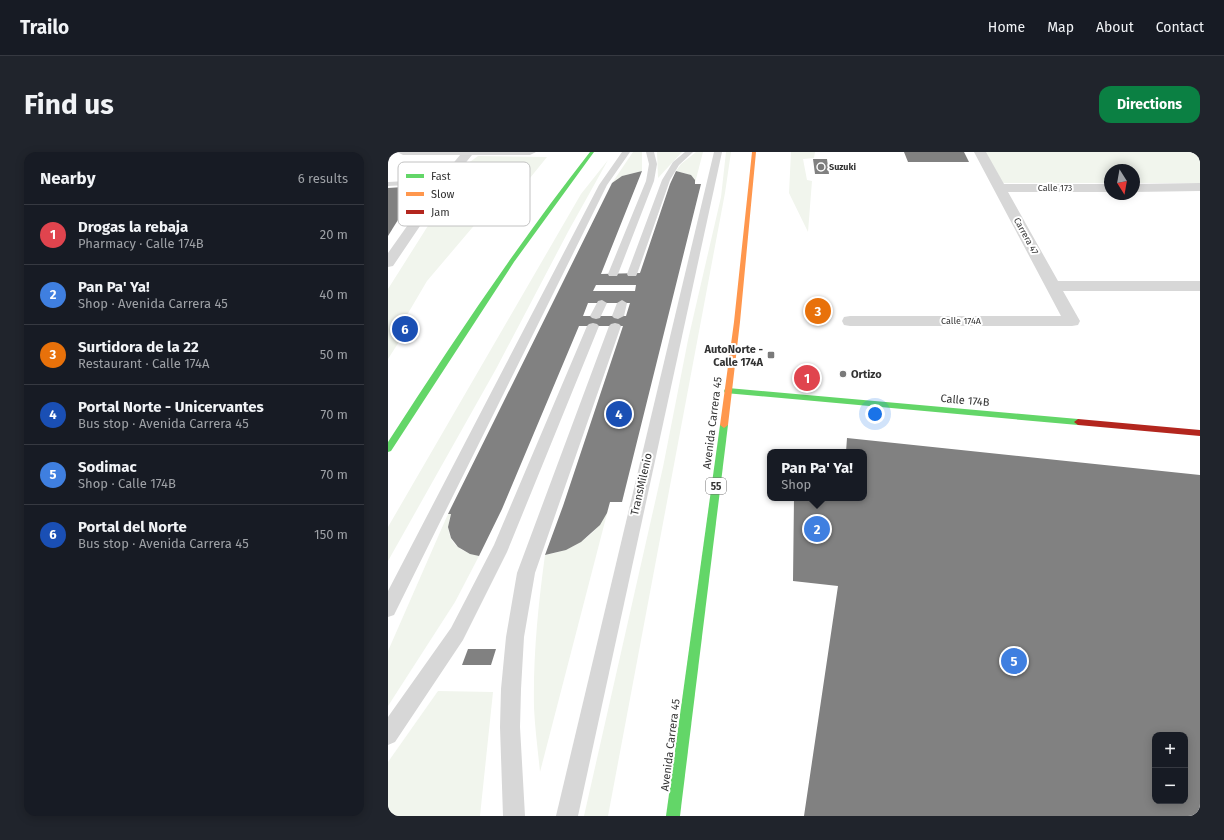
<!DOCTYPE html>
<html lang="en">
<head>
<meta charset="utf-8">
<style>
	:root { --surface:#171b24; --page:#20242c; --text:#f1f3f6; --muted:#9ea1a6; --line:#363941; --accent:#0b8043 }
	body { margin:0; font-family:"Fira Sans",sans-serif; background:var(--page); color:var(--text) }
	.controls { position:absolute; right:12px; bottom:12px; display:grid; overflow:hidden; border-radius:8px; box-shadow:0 2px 10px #0003 }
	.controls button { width:36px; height:36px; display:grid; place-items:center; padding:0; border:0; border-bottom:1px solid var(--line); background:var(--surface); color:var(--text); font:20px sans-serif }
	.compass { position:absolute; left:716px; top:12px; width:36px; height:36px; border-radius:50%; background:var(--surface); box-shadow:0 2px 10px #0003; rotate:169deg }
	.you { position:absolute; left:487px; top:262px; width:14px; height:14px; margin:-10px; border:3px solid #fff; border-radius:50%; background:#1a73e8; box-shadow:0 0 0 6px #1a73e833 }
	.badge { display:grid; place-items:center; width:26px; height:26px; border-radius:50%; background:var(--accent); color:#fff; font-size:13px; font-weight:700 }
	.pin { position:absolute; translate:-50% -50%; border:2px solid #fff; box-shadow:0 1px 4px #0006 }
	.popup { position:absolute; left:379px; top:297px; width:100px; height:52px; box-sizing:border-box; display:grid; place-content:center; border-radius:8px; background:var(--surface); filter:drop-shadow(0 1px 3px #0005); font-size:13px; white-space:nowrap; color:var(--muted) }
	.popup b { font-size:15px; color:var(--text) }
	.popup::after { content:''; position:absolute; left:50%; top:100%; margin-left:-8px; border:8px solid transparent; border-top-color:var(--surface) }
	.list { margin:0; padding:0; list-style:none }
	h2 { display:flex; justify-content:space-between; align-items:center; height:52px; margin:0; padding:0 16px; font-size:17px }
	h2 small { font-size:13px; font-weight:400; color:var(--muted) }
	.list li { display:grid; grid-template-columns:26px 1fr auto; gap:12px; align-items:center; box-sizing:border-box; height:60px; padding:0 16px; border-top:1px solid var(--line) }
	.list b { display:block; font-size:15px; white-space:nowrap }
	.list p { margin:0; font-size:13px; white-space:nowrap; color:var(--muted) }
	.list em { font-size:13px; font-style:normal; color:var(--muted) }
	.map { position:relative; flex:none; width:812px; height:664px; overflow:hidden; border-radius:12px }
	header { display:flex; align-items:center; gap:24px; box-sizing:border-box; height:56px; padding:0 20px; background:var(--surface); border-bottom:1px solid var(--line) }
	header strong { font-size:19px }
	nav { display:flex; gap:22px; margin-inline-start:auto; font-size:14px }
	.intro { display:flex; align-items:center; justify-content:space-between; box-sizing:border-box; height:96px; padding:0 24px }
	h1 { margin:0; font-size:28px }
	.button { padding:10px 18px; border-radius:12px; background:var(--accent); color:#fff; font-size:14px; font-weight:700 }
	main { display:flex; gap:24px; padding:0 24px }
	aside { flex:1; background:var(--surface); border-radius:12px; box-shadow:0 2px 10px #0003 }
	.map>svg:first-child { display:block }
</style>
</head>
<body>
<header>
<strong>Trailo</strong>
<nav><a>Home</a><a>Map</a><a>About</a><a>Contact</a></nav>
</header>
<div class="intro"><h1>Find us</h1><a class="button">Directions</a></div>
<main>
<aside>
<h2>Nearby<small>6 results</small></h2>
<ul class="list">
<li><span class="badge" style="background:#e0444e">1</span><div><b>Drogas la rebaja</b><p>Pharmacy · Calle 174B</p></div><em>20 m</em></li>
<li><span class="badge" style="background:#3f7fe0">2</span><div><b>Pan Pa' Ya!</b><p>Shop · Avenida Carrera 45</p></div><em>40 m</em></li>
<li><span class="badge" style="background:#e8710a">3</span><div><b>Surtidora de la 22</b><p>Restaurant · Calle 174A</p></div><em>50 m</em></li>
<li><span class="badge" style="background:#1a4fb4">4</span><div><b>Portal Norte - Unicervantes</b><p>Bus stop · Avenida Carrera 45</p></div><em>70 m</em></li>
<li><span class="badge" style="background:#3f7fe0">5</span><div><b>Sodimac</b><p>Shop · Calle 174B</p></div><em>70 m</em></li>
<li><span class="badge" style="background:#1a4fb4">6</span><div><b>Portal del Norte</b><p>Bus stop · Avenida Carrera 45</p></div><em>150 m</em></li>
</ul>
</aside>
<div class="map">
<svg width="812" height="664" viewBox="0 0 812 664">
	<rect width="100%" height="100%" fill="#fff"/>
	<g fill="#f1f5ed">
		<polygon points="245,0 254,0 254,19 234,24 224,31"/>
		<polygon points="269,0 294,0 270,26"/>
		<path d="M308 0H315L307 31C306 22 296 21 288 19L293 12Z"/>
		<polygon points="338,0 343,0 337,41 220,664 196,664 275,315 300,188 333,45"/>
		<polygon points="403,0 427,0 426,6 415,7 419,28 424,29 420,80 401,41"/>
		<polygon points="597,0 812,0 812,31 746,31 746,18 722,18 722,31 615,31"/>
		<polygon points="90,4 159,5 125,47 95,63 39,129 19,163 16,182 0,207 0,137 79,12"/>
		<polygon points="220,8 181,78 108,217 0,409 0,375 193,42"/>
		<path d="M221 354 152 620C150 599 147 577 146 556 145 505 150 454 157 403 186 398 211 383 221 354Z"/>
		<path d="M60 362H63C55 386 68 399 91 404L67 450 0 554V499Z"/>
		<polygon points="50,539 105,540 92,664 0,664 0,610"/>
	</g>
	<g fill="#818181" fill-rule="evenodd">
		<polygon points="516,0 576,0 581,10 520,10"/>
		<polygon points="425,7 439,7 441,22 427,22"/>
		<path d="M254 19 213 122 252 121 282 32 288 19 303 23 307 28V32H313L234 350H222L219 361 212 373 193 390 178 398 157 403 175 354 235 174H191L114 357 91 404 82 402 70 395 63 386 60 375 63 362H60L224 31 234 24ZM208 133H248L247 139H205ZM200 151H242L238 164H195Z"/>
		<polygon points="31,34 0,84 0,36"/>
		<path d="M459 286 812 323V664H416L450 434 405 429 406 346H476V300H458ZM767 583H797V649H767Z"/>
		<polygon points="80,497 108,497 103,513 74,513"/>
	</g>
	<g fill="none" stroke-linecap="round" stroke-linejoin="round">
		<g fill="#d7d7d7" fill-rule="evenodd">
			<polygon points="234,0 242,0 219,33 6,463 0,465 0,439 211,33"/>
			<polygon points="258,0 266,0 269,12 266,29 230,122 229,124 221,124 220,122 258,29 261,12"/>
			<polygon points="297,0 305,0 291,13 282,28 249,122 248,124 240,124 239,122 274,28 285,10"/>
			<polygon points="326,0 334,0 190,664 168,664"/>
			<polygon points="57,27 61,29 60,31 0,34 0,30"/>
			<polygon points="214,148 219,151 212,166 208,167 204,166 202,164 210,149"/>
			<polygon points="234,148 239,151 236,164 230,167 226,166 224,164 229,151"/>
			<polygon points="205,171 209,172 211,174 119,400 75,488 7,590 0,593 0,565 63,476 106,393 199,174 201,172"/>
			<polygon points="227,171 231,172 233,174 147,421 136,485 133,537 132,575 137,664 115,664 112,575 113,537 118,485 129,421 221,174 223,172"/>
		</g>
		<g fill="#d7d7d7" fill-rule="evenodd">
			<polygon points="9,0 148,0 142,3 84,3 61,31 5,114 0,115 0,101 53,26 72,3 15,3"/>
			<polygon points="586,0 598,0 616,32 722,32 722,40 620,40 670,129 812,129 812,139 675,139 692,169 690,173 684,174 462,174 456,173 454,169 456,165 462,164 673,164"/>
			<polygon points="812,31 812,39 746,40 746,32"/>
		</g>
		<g fill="#63d668" fill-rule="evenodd">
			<path d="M202 0H206L126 110 3 299 0 300V290C64 191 129 93 202 0Z"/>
			<polygon points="340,236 690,267 694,270 690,273 337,241 336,239 337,237"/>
			<polygon points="336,270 340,273 292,664 278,664 332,273"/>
		</g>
		<polygon fill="#ff974d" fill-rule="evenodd" points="364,0 368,0 352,170 340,273 336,276 332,273 346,170"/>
		<polygon fill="#b3261e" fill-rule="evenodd" points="690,267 812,278 812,284 690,273 686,270"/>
	</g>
	<g fill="#7a7a7a" stroke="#fff" stroke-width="1.5">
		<circle cx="433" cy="15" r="4"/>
		<rect x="379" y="199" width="8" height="8" rx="2"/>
		<circle cx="455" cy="222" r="4"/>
	</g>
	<g text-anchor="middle" stroke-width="4" stroke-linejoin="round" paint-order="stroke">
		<g font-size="9" font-weight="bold" fill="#333" stroke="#fff" text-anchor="start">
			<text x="441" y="18">Suzuki</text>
		</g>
		<g font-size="9" fill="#333" stroke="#fff">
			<text x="667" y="39">Calle 173</text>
			<text transform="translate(638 84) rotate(61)" y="3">Carrera 47</text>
			<text x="573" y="172">Calle 174A</text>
		</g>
		<rect fill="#fff" stroke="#707070" stroke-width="1" x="318" y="326" width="20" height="16" rx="3"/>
		<g font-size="10" font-weight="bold" fill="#333">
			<text x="328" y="338">55</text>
		</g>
		<g font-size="11" font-weight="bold" fill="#333" stroke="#fff" text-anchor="end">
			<text x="375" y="201">AutoNorte -<tspan x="375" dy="13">Calle 174A</tspan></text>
			<text x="463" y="226" text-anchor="start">Ortizo</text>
		</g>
		<g font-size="11" fill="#333" stroke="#fff">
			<text transform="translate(577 248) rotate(5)" y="4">Calle 174B</text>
			<text transform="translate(324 271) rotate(-83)" y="4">Avenida Carrera 45</text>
			<text transform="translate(253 332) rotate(-77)" y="4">TransMilenio</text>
			<text transform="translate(282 593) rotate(-83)" y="4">Avenida Carrera 45</text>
		</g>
	</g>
	<rect x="10" y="10" width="132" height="64" rx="6" fill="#fff" stroke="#c2c2c2" stroke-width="1"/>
	<rect x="18" y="22" width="18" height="4" fill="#63d668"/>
	<rect x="18" y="40" width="18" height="4" fill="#ff974d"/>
	<rect x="18" y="58" width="18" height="4" fill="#b3261e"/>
	<g font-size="11" fill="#333">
		<text x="43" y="28">Fast</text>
		<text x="43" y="46">Slow</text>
		<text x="43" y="64">Jam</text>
	</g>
</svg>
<div class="controls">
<button>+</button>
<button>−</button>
</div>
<svg class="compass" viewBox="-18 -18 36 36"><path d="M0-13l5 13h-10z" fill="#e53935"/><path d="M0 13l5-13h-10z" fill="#9ea1a6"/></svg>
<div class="you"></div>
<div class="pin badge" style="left:419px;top:226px;background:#e0444e">1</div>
<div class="pin badge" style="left:429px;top:377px;background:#3f7fe0">2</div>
<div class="popup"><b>Pan Pa' Ya!</b>Shop</div>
<div class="pin badge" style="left:430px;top:159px;background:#e8710a">3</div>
<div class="pin badge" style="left:231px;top:262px;background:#1a4fb4">4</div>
<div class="pin badge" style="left:626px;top:509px;background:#3f7fe0">5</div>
<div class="pin badge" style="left:17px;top:177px;background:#1a4fb4">6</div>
</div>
</main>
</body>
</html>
